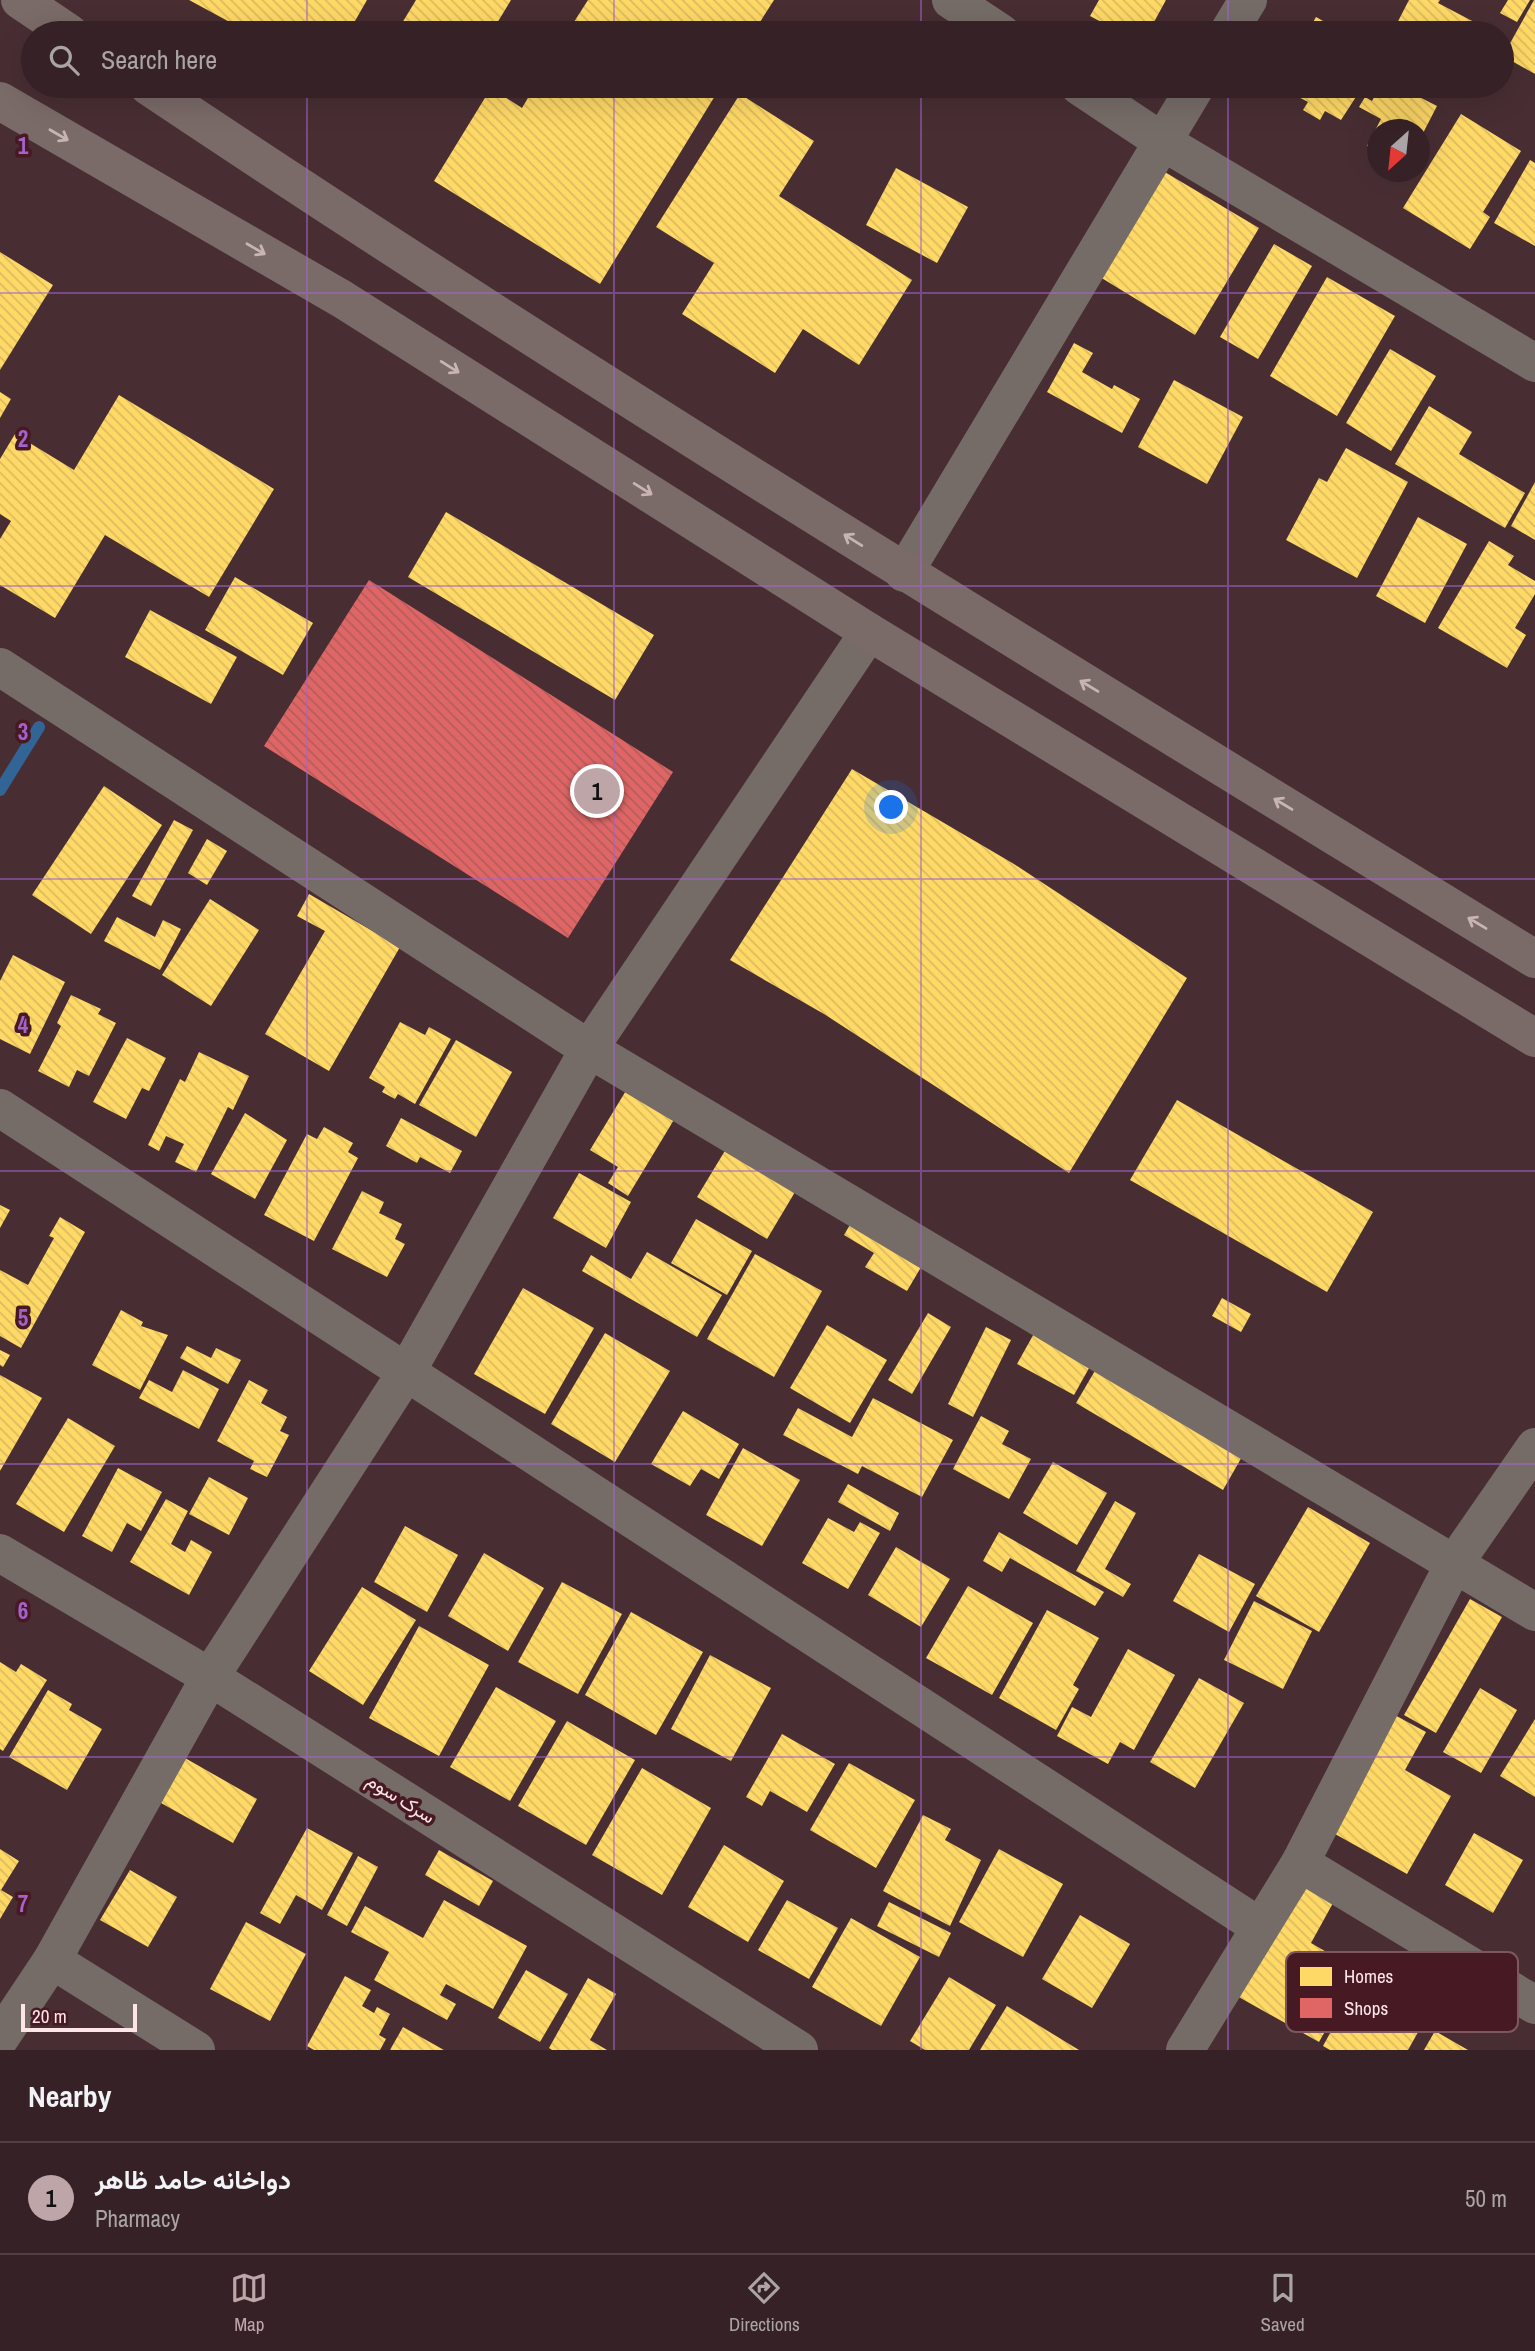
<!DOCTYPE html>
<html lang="en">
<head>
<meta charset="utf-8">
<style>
	:root { --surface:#362226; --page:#412f32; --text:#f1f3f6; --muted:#aaa4a7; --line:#503f43; --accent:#bea5a8 }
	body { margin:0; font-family:"Archivo Narrow",Vazirmatn,sans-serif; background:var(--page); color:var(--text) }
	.compass { position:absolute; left:1367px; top:119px; width:63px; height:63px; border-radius:50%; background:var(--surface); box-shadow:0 7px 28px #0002; rotate:207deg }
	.scale { position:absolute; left:21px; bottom:18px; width:116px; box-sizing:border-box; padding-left:7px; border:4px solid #fee5e7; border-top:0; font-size:19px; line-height:24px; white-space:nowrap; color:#fee5e7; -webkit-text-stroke:5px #471923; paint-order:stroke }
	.you { position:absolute; left:892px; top:808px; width:24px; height:24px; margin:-18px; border:5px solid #fff; border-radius:50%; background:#1a73e8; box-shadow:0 0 0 10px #1a73e833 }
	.badge { display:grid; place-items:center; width:46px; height:46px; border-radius:50%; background:var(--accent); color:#111; font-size:23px; font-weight:700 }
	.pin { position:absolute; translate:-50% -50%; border:4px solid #fff; box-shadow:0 2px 7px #0006 }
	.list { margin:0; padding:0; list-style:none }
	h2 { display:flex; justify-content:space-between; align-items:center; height:91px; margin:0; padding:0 28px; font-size:30px }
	h2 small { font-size:23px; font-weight:400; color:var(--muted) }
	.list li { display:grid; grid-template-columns:46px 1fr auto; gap:21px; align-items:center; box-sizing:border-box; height:112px; padding:0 28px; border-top:2px solid var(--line) }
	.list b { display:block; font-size:26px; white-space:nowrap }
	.list p { margin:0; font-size:23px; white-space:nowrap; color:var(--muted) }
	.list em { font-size:23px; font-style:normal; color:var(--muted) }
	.icon { flex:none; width:38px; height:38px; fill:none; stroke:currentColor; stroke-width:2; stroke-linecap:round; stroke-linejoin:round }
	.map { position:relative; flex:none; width:1535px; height:2050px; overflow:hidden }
	.search { position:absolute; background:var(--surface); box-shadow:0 7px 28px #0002; left:21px; right:21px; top:21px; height:77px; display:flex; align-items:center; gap:18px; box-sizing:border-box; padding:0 24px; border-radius:38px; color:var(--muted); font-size:26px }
	.sheet { height:203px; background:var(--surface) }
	nav { display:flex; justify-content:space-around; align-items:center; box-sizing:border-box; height:98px; border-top:2px solid var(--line); background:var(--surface); font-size:19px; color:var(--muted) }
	nav a { display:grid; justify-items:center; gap:4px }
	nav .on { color:var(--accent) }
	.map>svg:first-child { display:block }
</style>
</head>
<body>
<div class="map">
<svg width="1535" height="2050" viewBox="0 0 1535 2050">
	<defs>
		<pattern id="homes-back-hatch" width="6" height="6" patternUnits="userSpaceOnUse" patternTransform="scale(1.75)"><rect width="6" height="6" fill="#ffd966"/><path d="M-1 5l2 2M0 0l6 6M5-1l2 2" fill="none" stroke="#dbbb5f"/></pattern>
		<pattern id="shops-back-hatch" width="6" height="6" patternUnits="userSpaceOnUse" patternTransform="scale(1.75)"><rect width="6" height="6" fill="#e06666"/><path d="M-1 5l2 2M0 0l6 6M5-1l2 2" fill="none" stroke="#b45c5c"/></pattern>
	</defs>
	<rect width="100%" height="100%" fill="#482e33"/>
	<g fill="url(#homes-back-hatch)">
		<polygon points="189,0 367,0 355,21 370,29 368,33 250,33"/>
		<polygon points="416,0 511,0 491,33 396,33"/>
		<polygon points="588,0 774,0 753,33 567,33"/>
		<polygon points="1099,0 1166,0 1148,33 1122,33 1090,16"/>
		<polygon points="1409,0 1440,0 1438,3 1495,33 1398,33 1393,31"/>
		<polygon points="1508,0 1530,0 1517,22 1500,13"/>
		<polygon points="1534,0 1535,0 1535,74 1503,56"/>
		<polygon points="1316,17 1345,33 1307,33"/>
		<polygon points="535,86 721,86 600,284 434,181 491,88 522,108"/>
		<polygon points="1278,86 1363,86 1341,120 1325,111 1320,120 1303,110 1308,102"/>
		<polygon points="1380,86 1398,86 1437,106 1420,139 1420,130 1378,130 1378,152 1367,146 1381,119 1359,107 1365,97 1372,101"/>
		<polygon points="740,94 814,141 779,196 912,280 859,365 803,329 775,373 682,314 714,263 656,227"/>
		<polygon points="1461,114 1521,151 1483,212 1490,217 1470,249 1403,208"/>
		<polygon points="1530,160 1535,163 1535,246 1494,223"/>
		<polygon points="896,168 968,207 937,263 866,225"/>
		<polygon points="1158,168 1259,228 1195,335 1095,274"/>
		<polygon points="1274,244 1312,266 1258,359 1220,337"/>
		<polygon points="0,252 53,285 0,370"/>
		<polygon points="1327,277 1395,316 1337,416 1270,376"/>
		<polygon points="1074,343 1093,353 1082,372 1112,389 1114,385 1140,399 1122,433 1047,392"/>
		<polygon points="1390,349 1436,376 1391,451 1346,423"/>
		<polygon points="1174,380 1243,417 1207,484 1138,447"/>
		<polygon points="0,392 11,399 0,418"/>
		<polygon points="119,395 274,489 209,597 105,535 55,618 0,585 0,539 11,521 0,514 0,459 15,434 74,470"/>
		<polygon points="1429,406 1472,432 1459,454 1525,493 1505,528 1395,464"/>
		<polygon points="1346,448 1408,482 1357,578 1286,540 1319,478 1327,482"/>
		<polygon points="1535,482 1535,540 1511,526"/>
		<polygon points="446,512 654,635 615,700 408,577"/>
		<polygon points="1418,517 1467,544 1425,623 1376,596"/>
		<polygon points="1489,541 1514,556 1508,565 1535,581 1535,594 1515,628 1526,635 1507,668 1438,628"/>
		<polygon points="235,577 313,623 283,675 205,630"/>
		<polygon points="150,610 237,657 211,704 125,657"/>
		<polygon points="852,769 1014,864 1187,978 1069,1173 824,1014 730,960"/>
		<polygon points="104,786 162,825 91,934 32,895"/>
		<polygon points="174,820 193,830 151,906 132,896"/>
		<polygon points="207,839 227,851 207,885 188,873"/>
		<polygon points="309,894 400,947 329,1071 265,1034 325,931 297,916"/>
		<polygon points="210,899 259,930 211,1006 162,975"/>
		<polygon points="117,917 155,937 163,920 181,929 160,970 104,941"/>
		<polygon points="13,955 65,982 30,1054 0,1039 0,981"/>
		<polygon points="71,995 101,1009 98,1014 116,1023 89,1076 77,1070 69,1087 38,1071 61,1026 57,1023"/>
		<polygon points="400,1022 425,1035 429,1027 451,1039 415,1104 398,1094 395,1099 382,1092 385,1087 369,1078"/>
		<polygon points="127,1038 166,1058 149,1091 142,1088 126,1119 93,1102"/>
		<polygon points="456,1040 512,1072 476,1137 419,1105"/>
		<polygon points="199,1052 249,1076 233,1110 228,1107 196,1172 175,1162 184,1144 166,1136 159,1151 148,1145 180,1079 185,1082"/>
		<polygon points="627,1089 675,1118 628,1196 608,1183 618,1167 590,1150"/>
		<polygon points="1177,1100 1373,1212 1327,1292 1130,1180"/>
		<polygon points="245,1113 287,1140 255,1199 211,1174"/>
		<polygon points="401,1118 462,1151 450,1173 420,1157 417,1163 386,1146"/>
		<polygon points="324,1127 353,1143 348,1152 358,1158 314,1241 264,1215 307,1134 317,1139"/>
		<polygon points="726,1149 795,1192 767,1239 697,1197"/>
		<polygon points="579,1173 631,1202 606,1248 553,1218"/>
		<polygon points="362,1191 384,1202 379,1213 402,1224 395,1239 405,1244 387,1277 332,1249"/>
		<polygon points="0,1205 10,1210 0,1228"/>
		<polygon points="855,1216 927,1257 907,1291 865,1267 874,1253 844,1235"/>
		<polygon points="60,1217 85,1232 21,1348 0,1336 0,1270 28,1285 54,1238 49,1236"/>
		<polygon points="696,1219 752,1251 727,1295 671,1263"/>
		<polygon points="647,1252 722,1295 697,1337 582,1271 591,1255 631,1279"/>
		<polygon points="755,1254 822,1291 774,1377 707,1339"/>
		<polygon points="523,1288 594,1328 545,1414 474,1374"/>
		<polygon points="1222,1298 1251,1314 1241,1332 1212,1316"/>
		<polygon points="121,1310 143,1322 141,1326 168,1335 140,1390 92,1365"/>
		<polygon points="928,1313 951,1327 912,1394 888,1380"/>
		<polygon points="827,1325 887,1360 850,1423 790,1388"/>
		<polygon points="986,1327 1011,1340 973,1417 948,1404"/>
		<polygon points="1036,1330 1093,1361 1074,1395 1017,1364"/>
		<polygon points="605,1333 670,1371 615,1462 551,1424"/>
		<polygon points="187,1346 211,1358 216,1348 241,1360 228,1384 180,1358"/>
		<polygon points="0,1350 10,1355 3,1367 0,1365"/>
		<polygon points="1096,1369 1243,1455 1223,1490 1076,1403"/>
		<polygon points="183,1370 219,1389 199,1429 139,1398 149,1380 172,1392"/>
		<polygon points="0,1375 42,1398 0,1471"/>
		<polygon points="249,1380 268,1390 261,1403 287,1417 280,1431 289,1435 267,1477 250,1469 254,1461 217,1441"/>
		<polygon points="873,1398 953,1440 922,1497 862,1466 858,1474 783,1435 798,1408 852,1437"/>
		<polygon points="683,1411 739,1444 719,1479 701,1469 690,1486 651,1464"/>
		<polygon points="981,1416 1009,1431 1002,1444 1031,1459 1009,1499 953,1469"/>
		<polygon points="68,1418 115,1446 64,1532 16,1504"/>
		<polygon points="743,1448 800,1480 762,1546 706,1515"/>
		<polygon points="1053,1462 1107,1493 1077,1545 1023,1513"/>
		<polygon points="118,1468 162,1492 141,1531 127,1523 112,1552 82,1536"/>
		<polygon points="209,1477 248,1498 229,1535 189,1514"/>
		<polygon points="848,1484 899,1513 890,1531 838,1502"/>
		<polygon points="166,1499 188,1511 171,1544 185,1552 191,1540 212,1552 189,1595 130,1562"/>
		<polygon points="1115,1501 1136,1513 1105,1569 1131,1584 1123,1597 1076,1571"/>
		<polygon points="1308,1507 1370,1543 1319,1632 1256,1596"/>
		<polygon points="828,1518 854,1532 860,1522 880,1533 848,1589 802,1563"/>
		<polygon points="405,1526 458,1555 427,1612 374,1582"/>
		<polygon points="999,1532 1104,1592 1095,1606 1010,1558 1002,1572 983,1561"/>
		<polygon points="896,1547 950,1579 921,1627 868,1595"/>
		<polygon points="484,1553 544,1588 508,1651 448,1616"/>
		<polygon points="1199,1554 1255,1584 1229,1632 1173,1601"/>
		<polygon points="562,1582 622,1614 578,1694 518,1662"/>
		<polygon points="968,1586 1033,1623 992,1695 926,1658"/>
		<polygon points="362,1587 416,1620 363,1705 309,1671"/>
		<polygon points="1470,1599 1502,1617 1436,1733 1404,1715"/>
		<polygon points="1254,1601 1312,1631 1283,1689 1224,1660"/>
		<polygon points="1047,1610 1099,1638 1073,1685 1079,1689 1056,1730 999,1698"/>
		<polygon points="631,1612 703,1652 656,1735 585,1695"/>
		<polygon points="419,1626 489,1665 439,1756 369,1718"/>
		<polygon points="1128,1649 1175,1675 1134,1750 1120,1742 1108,1764 1057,1736 1072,1707 1091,1717"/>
		<polygon points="710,1655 771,1688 731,1761 671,1729"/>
		<polygon points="0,1662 16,1672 21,1664 47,1680 3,1751 0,1749"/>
		<polygon points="1199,1678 1244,1703 1195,1788 1150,1762"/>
		<polygon points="496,1687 556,1721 510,1801 450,1767"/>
		<polygon points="1480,1688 1517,1710 1481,1773 1443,1752"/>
		<polygon points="48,1690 72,1704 69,1710 102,1729 67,1790 9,1757"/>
		<polygon points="1391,1713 1426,1732 1405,1770 1451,1796 1407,1874 1326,1829"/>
		<polygon points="1535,1719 1535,1797 1500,1776"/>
		<polygon points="567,1721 635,1760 586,1845 518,1806"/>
		<polygon points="782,1734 835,1764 807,1812 770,1791 762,1806 746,1797"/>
		<polygon points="185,1758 257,1799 233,1843 161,1803"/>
		<polygon points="849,1763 915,1800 876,1868 810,1830"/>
		<polygon points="642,1768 711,1808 662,1895 592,1855"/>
		<polygon points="923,1815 951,1829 945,1840 981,1860 950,1926 883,1891"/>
		<polygon points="307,1828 353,1853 322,1910 296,1895 280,1924 260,1913"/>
		<polygon points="1474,1833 1523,1860 1493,1913 1445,1885"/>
		<polygon points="724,1845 784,1881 748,1942 688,1907"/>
		<polygon points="0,1849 19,1861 1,1890 13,1897 0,1919"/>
		<polygon points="999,1849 1063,1884 1023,1957 959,1922"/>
		<polygon points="439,1850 493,1881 479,1906 425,1875"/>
		<polygon points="358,1856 378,1867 347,1926 327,1915"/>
		<polygon points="130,1870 177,1897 148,1947 100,1920"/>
		<polygon points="1306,1876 1338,1894 1311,1943 1359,1971 1319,2042 1237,1996"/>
		<polygon points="444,1900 527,1946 493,2009 446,1984 440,1995 456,2004 447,2020 374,1980 389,1952 351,1932 365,1906 423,1938"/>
		<polygon points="787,1900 838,1928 809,1979 758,1950"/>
		<polygon points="889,1902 951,1933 939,1957 877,1926"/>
		<polygon points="1080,1915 1130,1944 1092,2008 1042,1979"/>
		<polygon points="851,1918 920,1957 881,2026 812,1987"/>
		<polygon points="246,1922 306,1954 270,2021 210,1989"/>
		<polygon points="526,1970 568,1994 540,2042 498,2018"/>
		<polygon points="1363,1973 1430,2011 1408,2050 1330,2050 1323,2046"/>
		<polygon points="345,1976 371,1990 362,2006 374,2013 377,2007 390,2014 379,2035 386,2039 380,2050 314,2050 307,2046"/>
		<polygon points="949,1977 996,2005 969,2050 925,2050 910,2041"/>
		<polygon points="588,1978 616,1994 590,2040 607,2050 552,2050 549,2048"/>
		<polygon points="1007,2006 1079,2050 980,2050"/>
		<polygon points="403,2027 444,2050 390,2050"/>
		<polygon points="1435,2031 1468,2050 1424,2050"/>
	</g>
	<polygon fill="url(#shops-back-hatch)" points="369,580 673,772 568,938 264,746"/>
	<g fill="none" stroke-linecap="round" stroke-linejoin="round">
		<polyline stroke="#326496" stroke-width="12" points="0,790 39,727"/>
		<g stroke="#756c68" stroke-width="38">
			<polyline points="951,0 1001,33"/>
			<polyline points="1228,33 1248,0"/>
			<polyline points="1079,86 1163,142 1535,363"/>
			<polyline points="904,573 1196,86"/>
			<polyline points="0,667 589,1049 1535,1612"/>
			<polyline points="0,1108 1260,1927"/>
			<polyline points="0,1553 210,1677 799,2050"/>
			<polyline points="1300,1863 1535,2005"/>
			<polyline points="52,1960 196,2050"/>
			<polyline points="0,2038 52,1960 210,1677 407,1371 589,1049 869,632"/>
			<polyline points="1185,2050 1300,1863 1454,1564 1535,1447"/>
		</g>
		<g stroke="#7a6a68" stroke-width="38">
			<polyline points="20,0 69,33"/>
			<path d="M148 86C602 390 1069 673 1535 959"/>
			<polyline points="0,101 342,299 869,632 1535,1038"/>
		</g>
	</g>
	<defs><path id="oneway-shaft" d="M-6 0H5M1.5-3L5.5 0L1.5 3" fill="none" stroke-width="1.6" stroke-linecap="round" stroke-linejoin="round" transform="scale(1.75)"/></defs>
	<g stroke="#c9b4b4">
		<use href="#oneway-shaft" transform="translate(59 135) rotate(30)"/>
		<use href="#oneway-shaft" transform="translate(256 249) rotate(30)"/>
		<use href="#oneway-shaft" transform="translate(450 367) rotate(32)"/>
		<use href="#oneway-shaft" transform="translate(643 489) rotate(32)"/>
		<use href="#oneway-shaft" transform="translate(853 540) rotate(-148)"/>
		<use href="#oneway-shaft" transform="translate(1089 686) rotate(-149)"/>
		<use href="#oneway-shaft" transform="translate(1283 804) rotate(-149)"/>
		<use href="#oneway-shaft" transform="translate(1477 923) rotate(-149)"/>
	</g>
	<path fill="none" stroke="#a264cb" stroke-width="2" stroke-opacity="0.55" d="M307 0V33M614 0V33M921 0V33M1228 0V33M307 86V2050M614 86V2050M921 86V2050M1228 86V2050M0 293H1535M0 586H1535M0 879H1535M0 1171H1535M0 1464H1535M0 1757H1535"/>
	<g text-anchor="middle" stroke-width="7" stroke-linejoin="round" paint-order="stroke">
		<g font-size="19" fill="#fee5e7" stroke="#471923">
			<text transform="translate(401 1798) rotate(32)" y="7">سرک سوم</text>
		</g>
	</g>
	<rect x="1286" y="1952" width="232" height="80" rx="10" fill="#471923" stroke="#7e565e" stroke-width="2"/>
	<rect x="1300" y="1967" width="32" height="19" fill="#ffd966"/>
	<rect x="1300" y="1998" width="32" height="20" fill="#e06666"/>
	<g font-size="19" fill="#fee5e7">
		<text x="1344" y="1983">Homes</text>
		<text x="1344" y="2015">Shops</text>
	</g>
	<g font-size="23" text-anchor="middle" font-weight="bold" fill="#a264cb" stroke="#471923" stroke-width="7" stroke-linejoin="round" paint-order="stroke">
		<text x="23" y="154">1</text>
		<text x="23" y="447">2</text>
		<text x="23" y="740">3</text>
		<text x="23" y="1033">4</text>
		<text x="23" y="1326">5</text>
		<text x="23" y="1619">6</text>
		<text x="23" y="1912">7</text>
	</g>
</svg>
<svg class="compass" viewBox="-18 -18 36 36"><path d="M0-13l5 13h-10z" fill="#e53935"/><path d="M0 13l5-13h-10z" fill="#aaa4a7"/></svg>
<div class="scale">20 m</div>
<div class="you"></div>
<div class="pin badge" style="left:597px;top:791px">1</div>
<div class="search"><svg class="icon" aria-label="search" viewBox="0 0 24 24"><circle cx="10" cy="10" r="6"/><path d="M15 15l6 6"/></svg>Search here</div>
</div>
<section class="sheet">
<h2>Nearby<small></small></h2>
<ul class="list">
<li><span class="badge">1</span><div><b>دواخانه حامد ظاهر</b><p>Pharmacy</p></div><em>50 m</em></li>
</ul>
</section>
<nav>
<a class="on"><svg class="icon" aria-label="map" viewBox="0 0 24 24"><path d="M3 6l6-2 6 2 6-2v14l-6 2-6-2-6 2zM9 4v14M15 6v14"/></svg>Map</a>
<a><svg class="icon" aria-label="directions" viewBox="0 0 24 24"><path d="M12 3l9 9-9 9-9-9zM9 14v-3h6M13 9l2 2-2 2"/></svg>Directions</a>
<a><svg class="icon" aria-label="saved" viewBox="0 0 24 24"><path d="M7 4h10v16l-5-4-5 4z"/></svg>Saved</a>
</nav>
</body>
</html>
